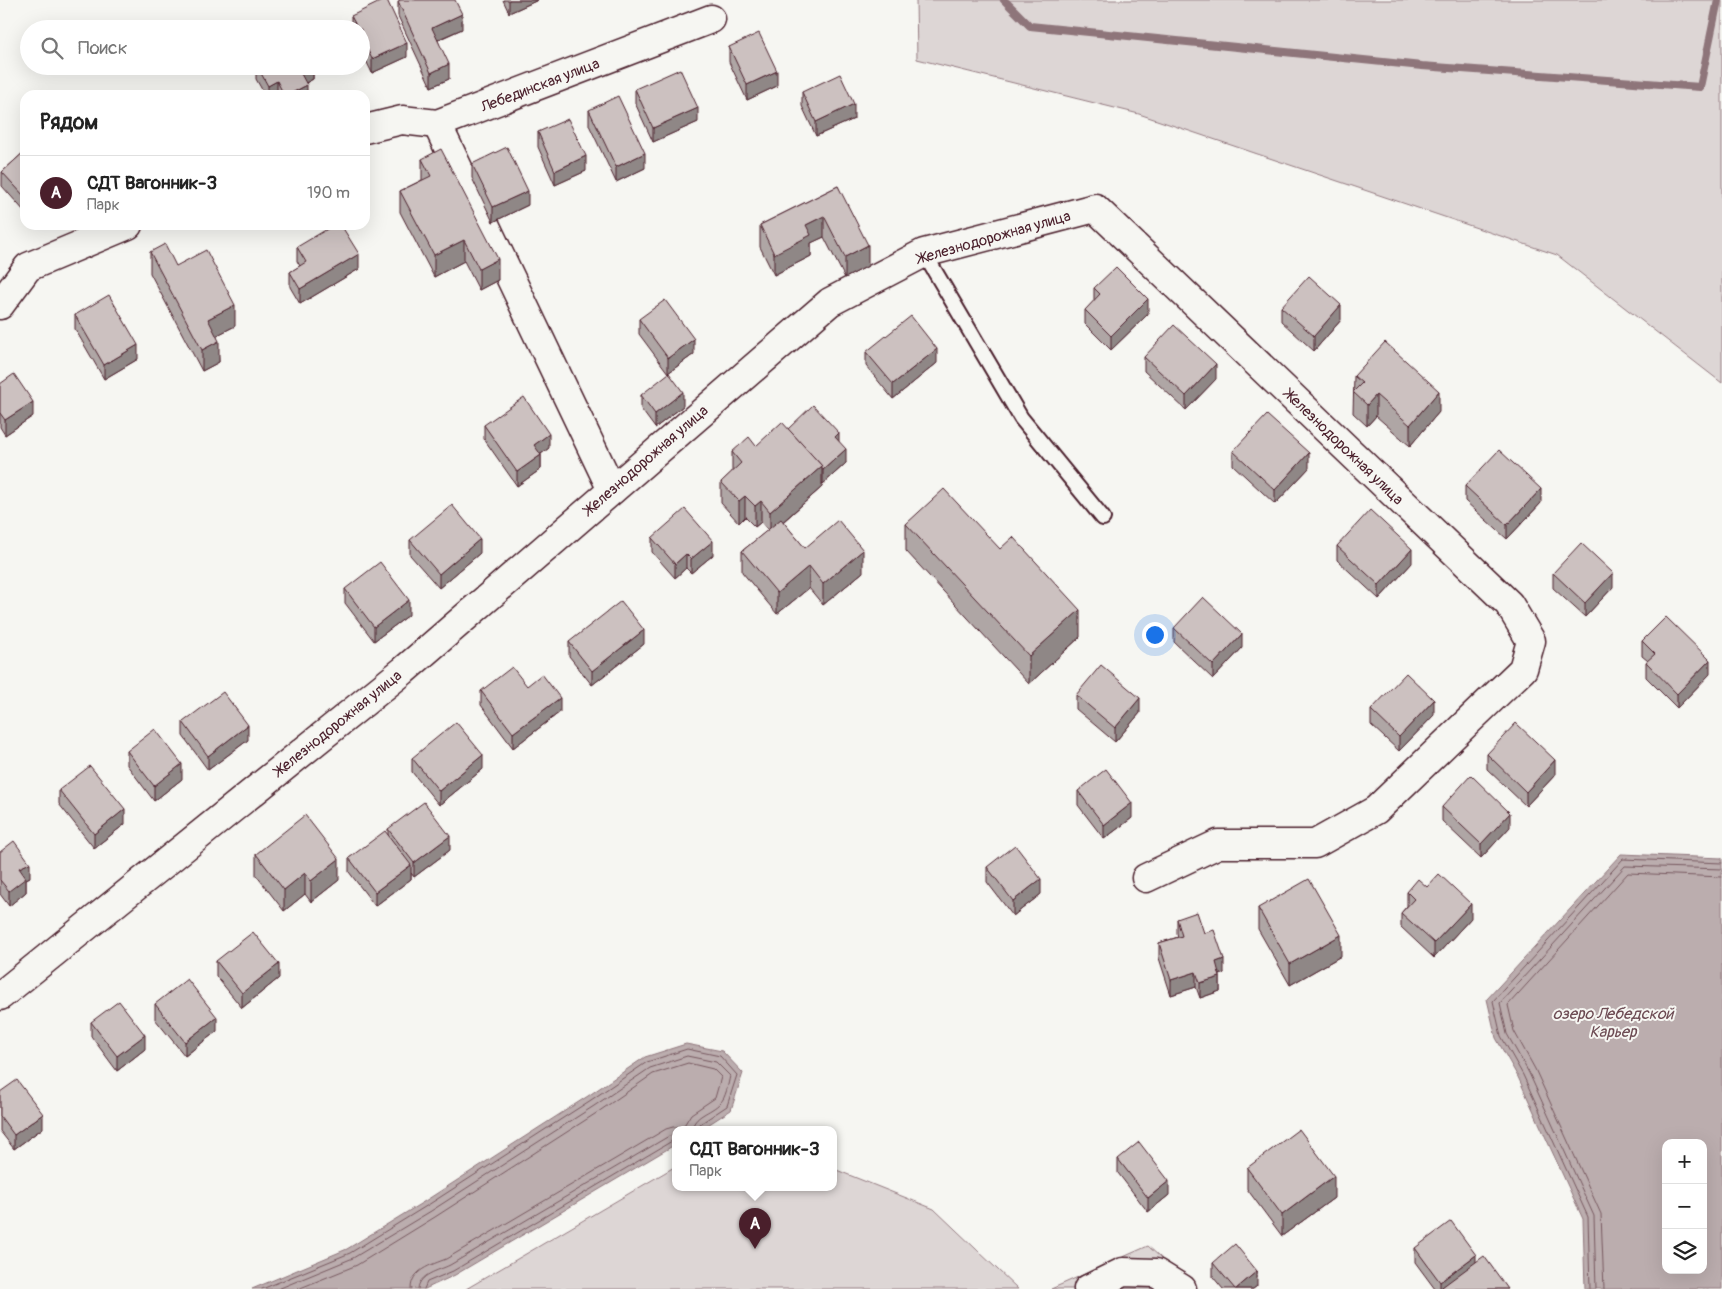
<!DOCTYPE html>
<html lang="ru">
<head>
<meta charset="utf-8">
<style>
	:root { --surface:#fff; --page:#f2f2f2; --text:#222; --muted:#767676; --line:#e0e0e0; --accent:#4a1f2b }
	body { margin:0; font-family:Pangolin,sans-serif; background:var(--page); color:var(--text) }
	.controls { position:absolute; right:15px; bottom:15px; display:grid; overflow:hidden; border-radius:10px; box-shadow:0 5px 20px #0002 }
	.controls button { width:45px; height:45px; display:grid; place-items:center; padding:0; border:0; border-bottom:1px solid var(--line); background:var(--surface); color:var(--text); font:25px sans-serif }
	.you { position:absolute; left:1154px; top:634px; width:18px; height:18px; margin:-12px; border:4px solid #fff; border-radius:50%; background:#1a73e8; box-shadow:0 0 0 8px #1a73e833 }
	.badge { display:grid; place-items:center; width:32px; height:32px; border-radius:50%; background:var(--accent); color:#fff; font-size:16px; font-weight:700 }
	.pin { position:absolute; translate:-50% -41px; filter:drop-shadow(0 1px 2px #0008) }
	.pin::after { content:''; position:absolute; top:26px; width:18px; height:15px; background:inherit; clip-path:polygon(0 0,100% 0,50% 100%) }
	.popup { position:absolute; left:672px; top:1126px; width:165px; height:65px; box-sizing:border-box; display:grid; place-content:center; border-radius:10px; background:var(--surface); filter:drop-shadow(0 1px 4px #0005); font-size:16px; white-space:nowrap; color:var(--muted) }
	.popup b { font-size:19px; color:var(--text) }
	.popup::after { content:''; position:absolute; left:50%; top:100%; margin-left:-10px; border:10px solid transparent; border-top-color:var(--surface) }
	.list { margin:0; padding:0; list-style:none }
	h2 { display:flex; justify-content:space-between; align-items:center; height:65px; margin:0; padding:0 20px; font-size:21px }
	h2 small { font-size:16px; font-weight:400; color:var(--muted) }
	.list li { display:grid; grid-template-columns:32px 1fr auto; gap:15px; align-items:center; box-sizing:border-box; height:75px; padding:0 20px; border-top:1px solid var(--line) }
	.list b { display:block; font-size:19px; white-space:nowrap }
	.list p { margin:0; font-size:16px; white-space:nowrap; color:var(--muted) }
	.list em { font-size:16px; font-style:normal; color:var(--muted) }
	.icon { flex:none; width:28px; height:28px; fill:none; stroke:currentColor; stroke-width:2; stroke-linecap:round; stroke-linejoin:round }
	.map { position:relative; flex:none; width:1722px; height:1289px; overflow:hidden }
	.search { position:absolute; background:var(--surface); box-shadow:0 5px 20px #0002; left:20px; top:20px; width:350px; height:55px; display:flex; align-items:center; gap:12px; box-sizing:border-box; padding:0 18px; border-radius:28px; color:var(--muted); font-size:19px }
	.panel { position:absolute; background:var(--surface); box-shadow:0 5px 20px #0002; left:20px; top:90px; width:350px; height:140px; border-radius:15px }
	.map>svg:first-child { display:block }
</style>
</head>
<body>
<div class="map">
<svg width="1722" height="1289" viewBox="0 0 1722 1289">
	<rect width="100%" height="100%" fill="#f6f6f2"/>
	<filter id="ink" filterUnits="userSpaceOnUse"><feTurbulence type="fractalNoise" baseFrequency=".02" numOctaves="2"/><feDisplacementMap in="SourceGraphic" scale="10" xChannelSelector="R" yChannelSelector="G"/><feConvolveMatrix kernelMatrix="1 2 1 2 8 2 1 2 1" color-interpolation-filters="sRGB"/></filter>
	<g filter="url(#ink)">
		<g fill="#ddd6d5" stroke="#947a80">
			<polygon points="916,0 1722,0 1722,383 1557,255 1139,114 917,59"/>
			<polygon points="676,1166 676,1188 834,1188 834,1169 934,1209 1018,1289 466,1289"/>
			<polygon points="1148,1246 1195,1289 1051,1289"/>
		</g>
		<g fill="#bbadae" stroke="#8e747a" fill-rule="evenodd">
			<path d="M1621 854 1722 858V1289H1585L1583 1219 1518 1077 1496 1038 1487 999ZM1666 1143H1703V1270H1666Z"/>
			<polygon points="686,1044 722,1051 743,1073 731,1110 700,1130 676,1130 676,1144 455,1275 425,1289 252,1289 347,1249 425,1201 588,1096 645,1057"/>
		</g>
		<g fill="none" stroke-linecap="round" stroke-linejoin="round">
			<g stroke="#77585f" stroke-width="1">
				<polyline points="262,1289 350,1253 428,1205 591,1100 647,1062 687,1049 720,1056 737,1075 727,1106 700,1124 698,1130"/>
				<path d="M278 1289 353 1258 431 1211 594 1106 650 1068 687 1056 716 1062 730 1076C728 1084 726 1098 720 1103 711 1113 693 1115 692 1130"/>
				<path d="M298 1289 357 1265 435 1217 598 1112 653 1074 688 1063 713 1069 721 1077 715 1098 691 1114 683 1127H673L666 1129 446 1259C431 1265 411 1270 411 1289"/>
				<path d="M418 1289C419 1274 438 1271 450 1265L669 1136 676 1134"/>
				<polyline points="424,1289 427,1282 453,1271 672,1141 676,1141"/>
				<polyline points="1590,1289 1588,1217 1523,1075 1501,1036 1493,1001 1623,859 1722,863"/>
				<polyline points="1596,1289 1594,1216 1529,1073 1507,1034 1500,1003 1625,866 1722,869"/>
				<polyline points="1604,1289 1601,1214 1535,1069 1514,1031 1508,1005 1628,873 1722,877"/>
			</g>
			<polyline stroke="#8e747a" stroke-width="8" points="1004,0 1030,26 1422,66 1700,87 1718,0"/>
			<g stroke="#4a1f2b" stroke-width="18">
				<polyline id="lane" points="924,253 1021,418 1103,518"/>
			</g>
			<g stroke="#4a1f2b" stroke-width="31">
				<g id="street">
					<polyline points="437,124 612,490"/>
					<polyline points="365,129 402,120 437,124 711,19"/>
					<polyline points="0,305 28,267 128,225"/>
					<polyline points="0,996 403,671 830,302 924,253 1095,208 1509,604 1531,641 1523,669 1376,810 1315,844 1218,844 1146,878"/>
					<polyline points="1088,1289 1123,1272 1156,1273 1182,1289"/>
				</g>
			</g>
			<use href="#lane" stroke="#f6f6f2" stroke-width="14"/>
			<use href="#street" stroke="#f6f6f2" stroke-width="28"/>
		</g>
		<g fill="#afa6a5" stroke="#4a1f2b">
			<polygon points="503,0 538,0 509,13"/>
			<polygon points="398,1 462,29 438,40 449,79 431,87 398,16"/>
			<polygon points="351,16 407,57 372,73 361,50 361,29 351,29"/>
			<polygon points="729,47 777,86 747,100 729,62"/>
			<polygon points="256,66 313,66 313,79 306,83 307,95 265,95 256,79"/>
			<polygon points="635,89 698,122 653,142 635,103"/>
			<polygon points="802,92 854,119 816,136 802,106"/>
			<polygon points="589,110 645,168 616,182 589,125"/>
			<polygon points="538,132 586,171 555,185 538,147"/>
			<polygon points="25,151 25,212 2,186 2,172"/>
			<polygon points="422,159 498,280 479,290 464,261 434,277 400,212 400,191 422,180"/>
			<polygon points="472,164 528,205 493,222 472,178"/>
			<polygon points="838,186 868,266 845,278 824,237 811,243 811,256 774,275 760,247 760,225"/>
			<polygon points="297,247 359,269 300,304 290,287 290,272 300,266 297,261"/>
			<polygon points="150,252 176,266 235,326 217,335 219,362 202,371 150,273"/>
			<polygon points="1094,288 1148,314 1111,350 1085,324 1085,310 1094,301"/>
			<polygon points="1281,307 1341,320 1314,351 1281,321"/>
			<polygon points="75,315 138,359 104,379 75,329"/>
			<polygon points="639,319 694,354 668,373 639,334"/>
			<polygon points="866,352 937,363 893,399 866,366"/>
			<polygon points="1144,357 1216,379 1186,410 1144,371"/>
			<polygon points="1354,376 1439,412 1410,446 1376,416 1367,426 1353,413"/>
			<polygon points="0,384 33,416 5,435 0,427"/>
			<polygon points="641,395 683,406 655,428 641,409"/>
			<polygon points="484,425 549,448 541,454 541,469 517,486 484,439"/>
			<polygon points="788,429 839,442 846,463 823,484 822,483 822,487 783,522 805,548 863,572 823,605 809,588 777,614 742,572 742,551 768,530 761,522 755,527 745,517 739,523 721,503 721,482 732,472 732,452 756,446"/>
			<polygon points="1233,451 1309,468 1275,504 1233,465"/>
			<polygon points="1465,486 1541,503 1507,539 1465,501"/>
			<polygon points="906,524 1000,549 1080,637 1029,684 906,551"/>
			<polygon points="652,538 713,555 691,573 686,568 675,578 652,552"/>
			<polygon points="410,540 480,553 439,588 410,555"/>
			<polygon points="1337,546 1412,563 1379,599 1337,560"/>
			<polygon points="1553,573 1613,587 1585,617 1553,588"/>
			<polygon points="345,589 409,615 374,641 345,603"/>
			<polygon points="1174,628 1242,648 1213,679 1174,642"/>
			<polygon points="1642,641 1710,674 1677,708 1646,677 1646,662 1648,661 1642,656"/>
			<polygon points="569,642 644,644 592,685 569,656"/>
			<polygon points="527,686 560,712 513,748 481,705 481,691"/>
			<polygon points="1076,695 1140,713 1115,742 1076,709"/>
			<polygon points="1371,710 1434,715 1399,751 1371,725"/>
			<polygon points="183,722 248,740 208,770 183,736"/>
			<polygon points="127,751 182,779 154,801 127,765"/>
			<polygon points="1487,754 1555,775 1526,806 1487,769"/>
			<polygon points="412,758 483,769 439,805 412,772"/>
			<polygon points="59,790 125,824 94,848 59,804"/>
			<polygon points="1078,791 1132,818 1104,839 1078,805"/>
			<polygon points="1442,807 1510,827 1481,858 1442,821"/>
			<polygon points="388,829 450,850 414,877 411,873 411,879 375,906 349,872 349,858 388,835"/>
			<polygon points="0,852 30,877 26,879 26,892 9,906 0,894"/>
			<polygon points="256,854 339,880 311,902 305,894 284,911 256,875"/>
			<polygon points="987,867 1041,894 1013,916 987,882"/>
			<polygon points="1427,887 1471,918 1434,958 1401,927 1401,913 1407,906 1407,892"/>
			<polygon points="1258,908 1341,956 1290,985 1258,929"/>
			<polygon points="1177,919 1204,933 1224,973 1220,975 1220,991 1200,998 1196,987 1171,995 1159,958 1159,943 1178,937 1177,933"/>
			<polygon points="216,961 279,978 242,1008 216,976"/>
			<polygon points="155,1004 217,1031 185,1056 155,1019"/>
			<polygon points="91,1022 145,1049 117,1071 91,1036"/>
			<polygon points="0,1092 43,1128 14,1149 0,1131"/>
			<polygon points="1118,1159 1169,1195 1148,1212 1118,1173"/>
			<polygon points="1247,1168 1334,1198 1282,1236 1247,1189"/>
			<polygon points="1415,1248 1476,1262 1508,1289 1435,1289 1415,1262"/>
			<polygon points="1213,1263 1257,1286 1253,1289 1223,1289 1213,1277"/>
		</g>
		<g fill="#8f8786" stroke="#4a1f2b">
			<polygon points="509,0 538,0 509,13"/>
			<polygon points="462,14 462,29 432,42 432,28"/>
			<polygon points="407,43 407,57 372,73 372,59"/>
			<polygon points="449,64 449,79 431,87 431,73"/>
			<polygon points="310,66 313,66 313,79 300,86 300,72"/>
			<polygon points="777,71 777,86 747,100 747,85"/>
			<polygon points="277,81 277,95 268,95 268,86"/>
			<polygon points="307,85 307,95 288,95"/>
			<polygon points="854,104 854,119 816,136 816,122"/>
			<polygon points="698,108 698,122 653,142 653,128"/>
			<polygon points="645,153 645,168 616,182 616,167"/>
			<polygon points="586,156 586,171 555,185 555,171"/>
			<polygon points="528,191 528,205 493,222 493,207"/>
			<polygon points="824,216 824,237 811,243 811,256 774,275 774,254 806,225"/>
			<polygon points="464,240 464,261 434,277 434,255"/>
			<polygon points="868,245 868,266 845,278 845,257"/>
			<polygon points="359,254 359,269 300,304 300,289"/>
			<polygon points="498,259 498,280 479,290 479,269"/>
			<polygon points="1148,299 1148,314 1111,350 1111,336"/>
			<polygon points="235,305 235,326 208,340 208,319"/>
			<polygon points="1341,305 1341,320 1314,351 1314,336"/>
			<polygon points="694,339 694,354 668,373 668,358"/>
			<polygon points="219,341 219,362 202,371 202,350"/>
			<polygon points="138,345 138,359 104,379 104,365"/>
			<polygon points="937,349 937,363 893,399 893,384"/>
			<polygon points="1216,364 1216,379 1186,410 1186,396"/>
			<polygon points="1439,391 1439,412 1410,446 1410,425"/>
			<polygon points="683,392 683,406 655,428 655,414"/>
			<polygon points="1376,395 1376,416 1367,426 1367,405"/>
			<polygon points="33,402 33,416 5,435 5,420"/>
			<polygon points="839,433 839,447 835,437"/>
			<polygon points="549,434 549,448 534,459 534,445"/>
			<polygon points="846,449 846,463 823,484 823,470"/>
			<polygon points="1309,453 1309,468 1275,504 1275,490"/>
			<polygon points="541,455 541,469 517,486 517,472"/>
			<polygon points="822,466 822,487 770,533 770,512"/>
			<polygon points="1541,489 1541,503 1507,539 1507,525"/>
			<polygon points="745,496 745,517 739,523 739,501"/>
			<polygon points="761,501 761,522 755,527 755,506"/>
			<polygon points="480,539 480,553 439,588 439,574"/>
			<polygon points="713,541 713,555 691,573 691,559"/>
			<polygon points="1412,549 1412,563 1379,599 1379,585"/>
			<polygon points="863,550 863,572 823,605 823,584"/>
			<polygon points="686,554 686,568 675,578 675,564"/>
			<polygon points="809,566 809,588 777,614 777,593"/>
			<polygon points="1613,573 1613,587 1585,617 1585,603"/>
			<polygon points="409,600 409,615 374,641 374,627"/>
			<polygon points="1080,610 1080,637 1029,684 1029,656"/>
			<polygon points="644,630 644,644 592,685 592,671"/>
			<polygon points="1242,634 1242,648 1213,679 1213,665"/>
			<polygon points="1710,660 1710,674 1677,708 1677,694"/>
			<polygon points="560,698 560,712 513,748 513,733"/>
			<polygon points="1140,698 1140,713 1115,742 1115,728"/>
			<polygon points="1434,700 1434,715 1399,751 1399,737"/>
			<polygon points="248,725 248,740 208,770 208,756"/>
			<polygon points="483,755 483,769 439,805 439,791"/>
			<polygon points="1555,760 1555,775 1526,806 1526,792"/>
			<polygon points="182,764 182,779 154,801 154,786"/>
			<polygon points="1132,803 1132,818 1104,839 1104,825"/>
			<polygon points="125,809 125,824 94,848 94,834"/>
			<polygon points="1510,813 1510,827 1481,858 1481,844"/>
			<polygon points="450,836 450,850 414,877 414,863"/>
			<polygon points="339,859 339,880 311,902 311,881"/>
			<polygon points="30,863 30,877 26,879 26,892 9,906 9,891 19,868"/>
			<polygon points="411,865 411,879 375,906 375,892"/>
			<polygon points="305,873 305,894 284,911 284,890"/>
			<polygon points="1041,879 1041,894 1013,916 1013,901"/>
			<polygon points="1471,904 1471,918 1434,958 1434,943"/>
			<polygon points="1341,935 1341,956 1290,985 1290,964"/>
			<polygon points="1224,959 1224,973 1216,976 1216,962"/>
			<polygon points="279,964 279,978 242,1008 242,993"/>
			<polygon points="1196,972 1196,987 1171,995 1171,980"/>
			<polygon points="1220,977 1220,991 1200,998 1200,983"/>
			<polygon points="217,1017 217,1031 185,1056 185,1042"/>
			<polygon points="145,1035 145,1049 117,1071 117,1056"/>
			<polygon points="43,1114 43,1128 14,1149 14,1135"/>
			<polygon points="1334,1176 1334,1198 1282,1236 1282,1215"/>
			<polygon points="1169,1181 1169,1195 1148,1212 1148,1198"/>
			<polygon points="1476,1255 1476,1269 1442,1287 1442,1289 1440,1289 1440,1282"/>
			<polygon points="1257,1271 1257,1286 1253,1289 1236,1289"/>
		</g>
		<g fill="#ccc1c0" stroke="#4a1f2b">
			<polygon points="384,0 387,0 407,43 372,59 361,36 361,29 358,29 351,16"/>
			<polygon points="401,0 455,0 462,14 432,28 449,64 431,73 398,1"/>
			<polygon points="759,33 777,71 747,85 729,47"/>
			<polygon points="257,66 310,66 300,72 307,85 288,95 284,95 277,81 268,86"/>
			<polygon points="680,69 698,108 653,128 635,89"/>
			<polygon points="840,74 854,104 816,122 802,92"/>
			<polygon points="185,90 187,95 174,95"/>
			<polygon points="618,96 645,153 616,167 589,110"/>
			<polygon points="568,119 586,156 555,171 538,132"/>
			<polygon points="507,147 528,191 493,207 472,164"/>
			<polygon points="441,149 498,259 479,269 464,240 434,255 400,191 431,176 422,159"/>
			<polygon points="25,151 25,197 2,172"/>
			<polygon points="838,186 868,245 845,257 824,216 806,225 811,235 774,254 760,225"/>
			<polygon points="334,225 341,225 359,254 300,289 290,272 306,262 297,247"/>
			<polygon points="165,244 176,266 206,250 235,305 208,319 219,341 202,350 150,252"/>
			<polygon points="1116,267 1148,299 1111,336 1085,310 1100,294 1094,288"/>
			<polygon points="1309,276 1341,305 1314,336 1281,307"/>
			<polygon points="109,295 138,345 104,365 75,315"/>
			<polygon points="665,300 694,339 668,358 639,319"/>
			<polygon points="911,316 937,349 893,384 866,352"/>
			<polygon points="1174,325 1216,364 1186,396 1144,357"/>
			<polygon points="1385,342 1439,391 1410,425 1376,395 1367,405 1353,392 1362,383 1354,376"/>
			<polygon points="669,373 683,392 655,414 641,395"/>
			<polygon points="14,374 33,402 5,420 0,413 0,384"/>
			<polygon points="524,397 549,434 534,445 541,455 517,472 484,425"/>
			<polygon points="813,405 839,433 835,437 846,449 823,470 822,468 822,466 788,429"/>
			<polygon points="1267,415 1309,453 1275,490 1233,451"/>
			<polygon points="782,422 822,466 770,512 761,501 755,506 745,496 739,501 721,482 741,463 732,452 749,437 756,446"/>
			<polygon points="1499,450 1541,489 1507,525 1465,486"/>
			<polygon points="944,489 1000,549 1013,537 1080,610 1029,656 906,524"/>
			<polygon points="452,505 480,539 439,574 410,540"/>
			<polygon points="685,509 713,541 691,559 686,554 675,564 652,538"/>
			<polygon points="1370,510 1412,549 1379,585 1337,546"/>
			<polygon points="781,519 805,548 838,520 863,550 823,584 809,566 777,593 742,551"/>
			<polygon points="1581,543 1613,573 1585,603 1553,573"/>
			<polygon points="380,562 409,600 374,627 345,589"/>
			<polygon points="1203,597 1242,634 1213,665 1174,628"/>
			<polygon points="621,601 644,630 592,671 569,642"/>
			<polygon points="1666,617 1710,660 1677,694 1646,662 1655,654 1642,641"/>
			<polygon points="1101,665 1140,698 1115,728 1076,695"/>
			<polygon points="512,667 527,686 542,674 560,698 513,733 481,691"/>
			<polygon points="1406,673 1434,700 1399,737 1371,710"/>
			<polygon points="223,692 248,725 208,756 183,722"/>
			<polygon points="456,722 483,755 439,791 412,758"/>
			<polygon points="1516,723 1555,760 1526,792 1487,754"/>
			<polygon points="155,729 182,764 154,786 127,751"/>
			<polygon points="90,766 125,809 94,834 59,790"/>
			<polygon points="1106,769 1132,803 1104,825 1078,791"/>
			<polygon points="1471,775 1510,813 1481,844 1442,807"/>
			<polygon points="424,802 450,836 414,863 388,829"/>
			<polygon points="305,815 339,859 311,881 305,873 284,890 256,854"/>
			<polygon points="385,831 411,865 375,892 349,858"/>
			<polygon points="14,841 30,863 19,868 26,878 9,891 0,880 0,852"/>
			<polygon points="1015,845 1041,879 1013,901 987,867"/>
			<polygon points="1439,874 1471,904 1434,943 1401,913 1414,899 1407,892 1418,879 1427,887"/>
			<polygon points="1309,879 1341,935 1290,964 1258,908"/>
			<polygon points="1197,912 1204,933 1214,930 1224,959 1216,962 1220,977 1200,983 1196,972 1171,980 1159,943 1182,936 1177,919"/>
			<polygon points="253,932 279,964 242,993 216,961"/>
			<polygon points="187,979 217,1017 185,1042 155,1004"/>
			<polygon points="119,1001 145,1035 117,1056 91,1022"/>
			<polygon points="17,1080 43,1114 14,1135 0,1116 0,1092"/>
			<polygon points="1299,1129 1334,1176 1282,1215 1247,1168"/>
			<polygon points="1139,1142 1169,1181 1148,1198 1118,1159"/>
			<polygon points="1451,1221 1476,1255 1440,1282 1415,1248"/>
			<polygon points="1235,1244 1257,1271 1236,1289 1235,1289 1213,1263"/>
			<polygon points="1484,1256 1508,1289 1443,1289 1442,1287"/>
		</g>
	</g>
	<g text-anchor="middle" stroke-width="4" stroke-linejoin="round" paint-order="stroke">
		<g font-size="15" fill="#4a1f2b" stroke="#f6f6f2">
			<text transform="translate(540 85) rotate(-21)" y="5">Лебединская улица</text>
			<text transform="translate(994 237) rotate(-16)" y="5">Железнодорожная улица</text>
			<text transform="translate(1344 447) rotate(44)" y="5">Железнодорожная улица</text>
			<text transform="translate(646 460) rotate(-41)" y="5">Железнодорожная улица</text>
			<text transform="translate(338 723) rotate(-39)" y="5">Железнодорожная улица</text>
		</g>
		<g font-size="16" font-style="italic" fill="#6c4a52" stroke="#f6f6f2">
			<text x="1613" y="1019">озеро Лебедской<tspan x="1613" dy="18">Карьер</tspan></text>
		</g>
	</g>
</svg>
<div class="controls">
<button>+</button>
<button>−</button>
<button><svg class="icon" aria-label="layers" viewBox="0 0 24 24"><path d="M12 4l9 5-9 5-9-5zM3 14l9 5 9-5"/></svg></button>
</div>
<div class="you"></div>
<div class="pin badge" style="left:755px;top:1249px">A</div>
<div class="popup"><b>СДТ Вагонник-3</b>Парк</div>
<div class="search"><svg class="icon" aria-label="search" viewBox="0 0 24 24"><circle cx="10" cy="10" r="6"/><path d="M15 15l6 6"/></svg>Поиск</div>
<section class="panel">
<h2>Рядом<small></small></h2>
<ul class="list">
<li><span class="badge">A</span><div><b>СДТ Вагонник-3</b><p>Парк</p></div><em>190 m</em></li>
</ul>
</section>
</div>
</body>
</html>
